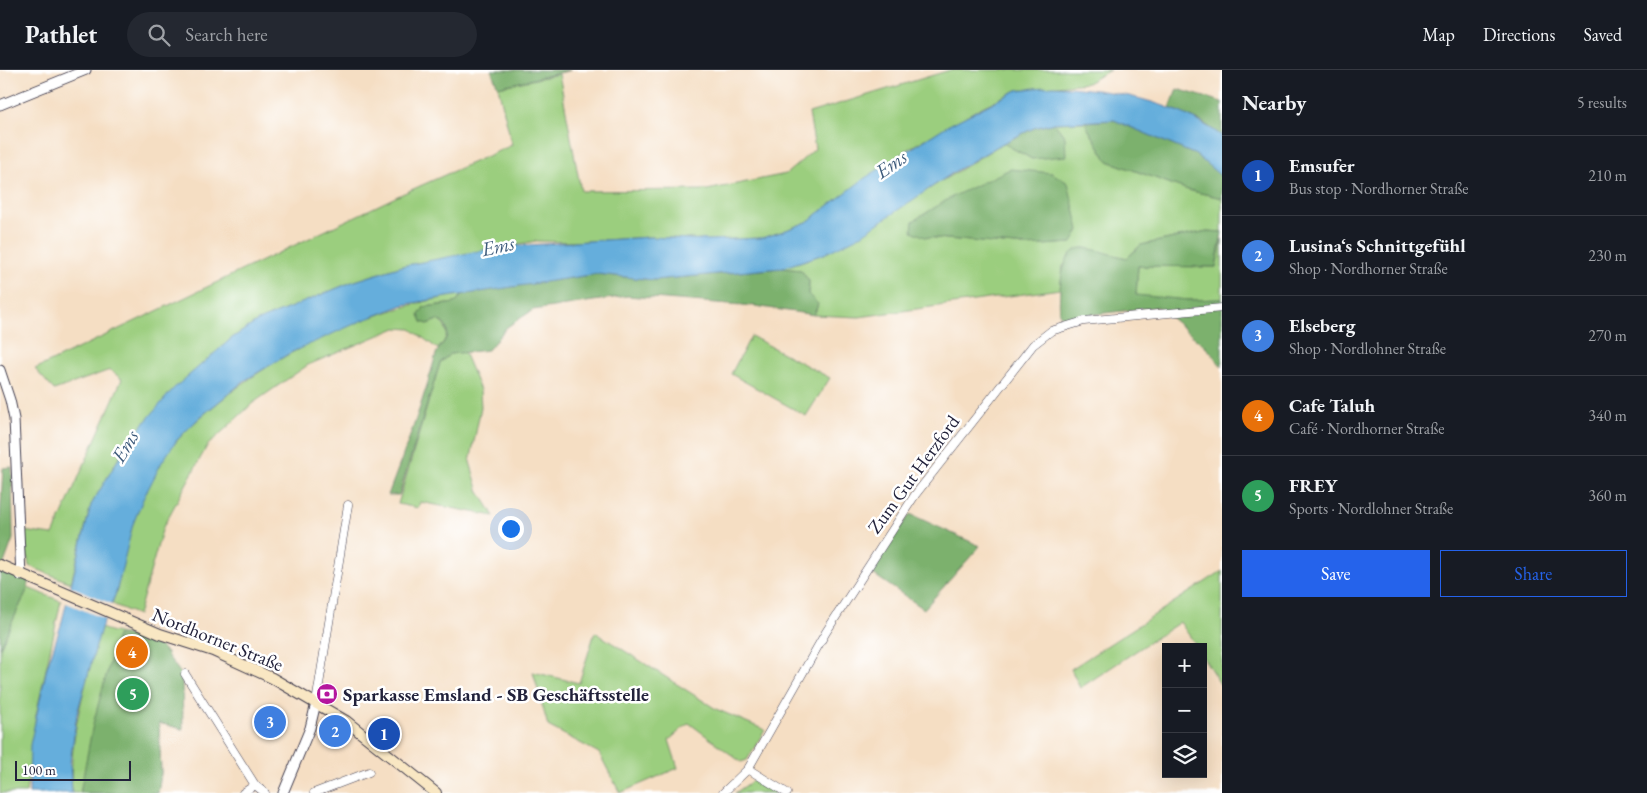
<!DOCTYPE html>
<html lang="en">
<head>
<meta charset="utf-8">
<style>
	:root { --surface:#171b24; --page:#242831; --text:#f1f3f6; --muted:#9ea1a6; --line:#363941; --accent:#2563eb }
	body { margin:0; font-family:"EB Garamond",serif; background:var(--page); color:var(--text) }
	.controls { position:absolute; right:15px; bottom:15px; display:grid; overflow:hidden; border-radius:0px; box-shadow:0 5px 20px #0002 }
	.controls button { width:45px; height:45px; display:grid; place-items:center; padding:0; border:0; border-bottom:1px solid var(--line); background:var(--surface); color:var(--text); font:25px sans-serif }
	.scale { position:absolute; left:15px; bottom:12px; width:116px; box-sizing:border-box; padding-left:5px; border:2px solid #22223b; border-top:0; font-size:14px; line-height:18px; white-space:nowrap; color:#22223b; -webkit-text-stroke:4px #fff; paint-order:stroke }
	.you { position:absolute; left:510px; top:458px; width:18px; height:18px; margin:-12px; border:4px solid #fff; border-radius:50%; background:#1a73e8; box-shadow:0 0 0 8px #1a73e833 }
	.badge { display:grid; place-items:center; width:32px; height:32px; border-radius:50%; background:var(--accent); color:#fff; font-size:16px; font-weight:700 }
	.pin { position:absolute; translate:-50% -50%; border:2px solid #fff; box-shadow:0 1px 5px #0006 }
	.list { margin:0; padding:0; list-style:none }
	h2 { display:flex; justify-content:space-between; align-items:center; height:65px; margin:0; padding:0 20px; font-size:21px }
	h2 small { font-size:16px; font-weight:400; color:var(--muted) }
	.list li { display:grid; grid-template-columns:32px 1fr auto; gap:15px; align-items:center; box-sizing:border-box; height:80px; padding:0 20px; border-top:1px solid var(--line) }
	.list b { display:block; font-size:19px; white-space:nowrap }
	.list p { margin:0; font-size:16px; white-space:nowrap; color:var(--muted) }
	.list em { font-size:16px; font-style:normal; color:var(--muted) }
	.actions { display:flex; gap:10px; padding:15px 20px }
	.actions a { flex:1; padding:11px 0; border:1px solid var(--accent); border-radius:0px; text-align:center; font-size:18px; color:var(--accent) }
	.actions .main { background:var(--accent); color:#fff }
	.icon { flex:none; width:28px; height:28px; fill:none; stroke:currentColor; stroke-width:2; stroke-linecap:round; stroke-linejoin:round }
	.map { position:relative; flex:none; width:1222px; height:723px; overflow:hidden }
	header { display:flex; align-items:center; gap:30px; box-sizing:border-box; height:70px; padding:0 25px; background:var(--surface); border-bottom:1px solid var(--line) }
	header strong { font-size:24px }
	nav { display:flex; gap:28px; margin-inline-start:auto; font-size:18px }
	.search { width:350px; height:45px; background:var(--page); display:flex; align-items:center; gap:12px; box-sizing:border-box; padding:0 18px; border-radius:28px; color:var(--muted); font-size:19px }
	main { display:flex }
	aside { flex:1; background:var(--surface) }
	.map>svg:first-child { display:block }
</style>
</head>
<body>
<header>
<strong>Pathlet</strong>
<div class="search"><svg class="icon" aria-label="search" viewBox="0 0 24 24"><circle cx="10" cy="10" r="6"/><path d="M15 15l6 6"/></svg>Search here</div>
<nav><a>Map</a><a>Directions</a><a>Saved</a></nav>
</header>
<main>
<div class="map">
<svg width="1222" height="723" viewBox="0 0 1222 723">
	<rect width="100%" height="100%" fill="#fff"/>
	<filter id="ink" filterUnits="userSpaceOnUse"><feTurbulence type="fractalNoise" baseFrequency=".02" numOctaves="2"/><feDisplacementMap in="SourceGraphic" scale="10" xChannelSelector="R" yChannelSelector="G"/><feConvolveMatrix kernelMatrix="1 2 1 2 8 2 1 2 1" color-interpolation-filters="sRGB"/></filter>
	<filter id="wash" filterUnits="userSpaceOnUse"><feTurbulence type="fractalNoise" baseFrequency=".0096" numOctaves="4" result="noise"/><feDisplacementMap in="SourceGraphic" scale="20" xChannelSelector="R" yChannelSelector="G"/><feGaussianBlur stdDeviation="1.12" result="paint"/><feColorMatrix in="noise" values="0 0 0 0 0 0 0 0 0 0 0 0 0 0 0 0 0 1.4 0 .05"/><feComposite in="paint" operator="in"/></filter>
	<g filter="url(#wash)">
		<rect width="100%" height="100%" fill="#f5dec3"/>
		<g fill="#9bce7e" stroke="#5e785c" fill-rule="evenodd">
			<polygon points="950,0 1110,0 1087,13 1017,20 982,37 908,79 807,152 781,162 762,168 708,170 649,167 573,172 536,171 402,196 352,212 258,251 232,268 174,319 129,371 91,435 71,513 29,496 23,461 53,465 122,309 110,300 54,320 35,299 402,124 512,75 498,17 559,4 581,121 707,120 786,104 815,79 809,43"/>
			<path d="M1087 52V57L1108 91 1188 120 1222 128V162L1207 161 1141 175 1127 188 1083 178 1063 196 1060 219 859 247 814 245 818 234 808 224 809 211 801 200 781 198 824 184 1003 73 1032 89 1065 67 1054 53ZM925 167 1071 173 1027 176Z"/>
			<polygon points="1222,169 1222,229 1188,230 1136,226 1138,196 1216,197"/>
			<path d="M463 224 455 233 424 237 422 252 428 254 437 250C451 258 448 268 438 279L411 259 396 258 308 295 253 333 207 376 163 457 138 545 112 534C122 508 124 480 133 453 140 432 151 410 162 391 175 370 194 352 214 336 285 276 372 239 463 224Z"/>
			<polygon points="751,266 830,308 806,346 731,304"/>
			<polygon points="464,282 480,320 481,337 470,392 479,422 494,446 420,432 418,438 398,434 440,293 450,284"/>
			<polygon points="1222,501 1222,617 1203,587 1203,577 1197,577 1180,552 1080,618 1071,599"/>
			<polygon points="28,518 61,531 36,645 26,723 0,723 0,578"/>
			<path d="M101 558C123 567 150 564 167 583L183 659 159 653 161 703 158 723H72C68 666 86 613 101 558Z"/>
			<polygon points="595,562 716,639 765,660 747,690 741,692 689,653 669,670 678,698 620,723 599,683 548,656 533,602 579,613"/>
			<polygon points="754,710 776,723 735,723"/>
		</g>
		<g fill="#7cb16d" stroke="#4f6a54">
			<polygon points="491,0 572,0 498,17"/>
			<polygon points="1177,19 1222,32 1222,66 1202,52 1170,38"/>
			<polygon points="1114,50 1196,85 1222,107 1222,128 1188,120 1108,91 1087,57 1087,52"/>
			<polygon points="1054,53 1065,67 1066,86 1032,89 1003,73 1034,58"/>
			<polygon points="1010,99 1052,103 1068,113 1079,160 1072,173 1027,176 925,167 912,161 913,151 950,128"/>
			<path d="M1207 161 1222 162 1216 197 1138 196 1136 225 1188 230 1222 229V297L1208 279 1158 237 1087 245 1066 251 1059 243C1060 226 1058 176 1085 178 1099 180 1113 185 1127 188L1141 175Z"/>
			<path d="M781 198 801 200 809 211 808 224 818 234 814 245 755 236 627 226 533 240 507 257 488 280 450 284 440 293 399 425H388C406 378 423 332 436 284 439 276 449 270 447 260 446 255 442 252 437 250L428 254 422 252 419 245 424 237 455 233 463 224 597 204 654 210Z"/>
			<polygon points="12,397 13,469 3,496 28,507 28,518 0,578 0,452 3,398"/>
			<polygon points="910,444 980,476 924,539 870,502"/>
			<polygon points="117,565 134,565 161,577 182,605 183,659 159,653 161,703 158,723 80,723 93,654"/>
		</g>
		<path fill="#65aedc" stroke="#44688c" d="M1053 16C1111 19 1174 31 1222 66V107L1196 85 1114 50 1054 53 1034 58 1003 73 957 100 858 167 824 184 781 198 654 210 597 204 441 228 403 235 361 251 290 283 244 311 199 348 177 370 162 392 143 429 133 454 116 523 101 558 77 644 70 693 72 723H29L30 675 47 597 61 555 91 435 129 371 173 319 232 268 258 251 352 212 402 196 499 177 649 167 708 170 762 168 781 162 807 152 865 108 945 57 1017 20Z"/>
		<polygon fill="#f5dec3" points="68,515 114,535 107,550 64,532"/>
	</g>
	<g filter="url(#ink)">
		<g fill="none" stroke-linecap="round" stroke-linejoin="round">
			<g stroke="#423e4f" stroke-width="9">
				<g id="minor">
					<polyline points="185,604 255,715 265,723"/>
					<polyline points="316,633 348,435"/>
					<polyline points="748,699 787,723"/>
					<polyline points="243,723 255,715"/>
					<polyline points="314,723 369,702"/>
					<polyline points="723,723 748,699 826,562 915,425 1033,275 1051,261 1084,251 1222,238"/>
				</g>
			</g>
			<g stroke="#423e4f" stroke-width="11">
				<g id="tertiary">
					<polyline points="0,35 86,0"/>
					<polyline points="0,300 10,330 14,349 21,506"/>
					<polyline points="283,723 310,658 316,633"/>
				</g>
			</g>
			<g stroke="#423e4f" stroke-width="12">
				<polyline id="secondary" points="0,495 160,564 213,581 272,608 346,651 436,723"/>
			</g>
			<use href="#minor" stroke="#fff" stroke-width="8"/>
			<use href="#tertiary" stroke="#fff" stroke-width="9"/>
			<use href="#secondary" stroke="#f9e7c3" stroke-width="10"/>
		</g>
	</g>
	<defs>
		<g id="bank-disc" transform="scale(1.125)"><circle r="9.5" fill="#b5179e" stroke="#fff"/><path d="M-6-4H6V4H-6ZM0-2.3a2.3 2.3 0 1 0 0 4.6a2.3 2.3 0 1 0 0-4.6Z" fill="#fff"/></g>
	</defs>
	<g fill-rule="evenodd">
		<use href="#bank-disc" x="327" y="624"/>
	</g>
	<g text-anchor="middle" stroke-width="5" stroke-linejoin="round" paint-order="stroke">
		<g font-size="19" fill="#22223b" stroke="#fff">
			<text transform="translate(913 404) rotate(-54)" y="7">Zum Gut Herzford</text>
			<text transform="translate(218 569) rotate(22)" y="7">Nordhorner Straße</text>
		</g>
		<g font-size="19" font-weight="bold" fill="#22223b" stroke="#fff" text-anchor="start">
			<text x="343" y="631">Sparkasse Emsland - SB Geschäftsstelle</text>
		</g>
		<g font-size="20" font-style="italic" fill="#3d5a7b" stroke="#fff">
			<text transform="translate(891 94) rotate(-35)" y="7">Ems</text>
			<text transform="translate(498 176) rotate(-12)" y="7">Ems</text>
			<text transform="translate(125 376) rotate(-59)" y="7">Ems</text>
		</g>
	</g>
</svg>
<div class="controls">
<button>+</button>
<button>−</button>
<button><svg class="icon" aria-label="layers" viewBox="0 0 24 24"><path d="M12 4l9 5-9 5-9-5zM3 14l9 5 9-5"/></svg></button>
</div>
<div class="scale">100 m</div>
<div class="you"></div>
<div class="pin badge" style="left:384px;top:664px;background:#1a4fb4">1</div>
<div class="pin badge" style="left:335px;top:661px;background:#3f7fe0">2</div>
<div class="pin badge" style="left:270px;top:652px;background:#3f7fe0">3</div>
<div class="pin badge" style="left:132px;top:582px;background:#e8710a">4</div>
<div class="pin badge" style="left:133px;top:624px;background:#2e9e5b">5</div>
</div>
<aside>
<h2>Nearby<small>5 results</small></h2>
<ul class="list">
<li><span class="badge" style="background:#1a4fb4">1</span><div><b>Emsufer</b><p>Bus stop · Nordhorner Straße</p></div><em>210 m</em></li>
<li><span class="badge" style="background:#3f7fe0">2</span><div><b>Lusina‘s Schnittgefühl</b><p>Shop · Nordhorner Straße</p></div><em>230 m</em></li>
<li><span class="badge" style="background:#3f7fe0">3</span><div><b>Elseberg</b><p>Shop · Nordlohner Straße</p></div><em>270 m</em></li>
<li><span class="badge" style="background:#e8710a">4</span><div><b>Cafe Taluh</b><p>Café · Nordhorner Straße</p></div><em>340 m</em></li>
<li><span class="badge" style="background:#2e9e5b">5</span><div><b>FREY</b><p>Sports · Nordlohner Straße</p></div><em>360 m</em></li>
</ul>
<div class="actions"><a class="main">Save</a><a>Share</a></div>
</aside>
</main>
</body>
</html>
